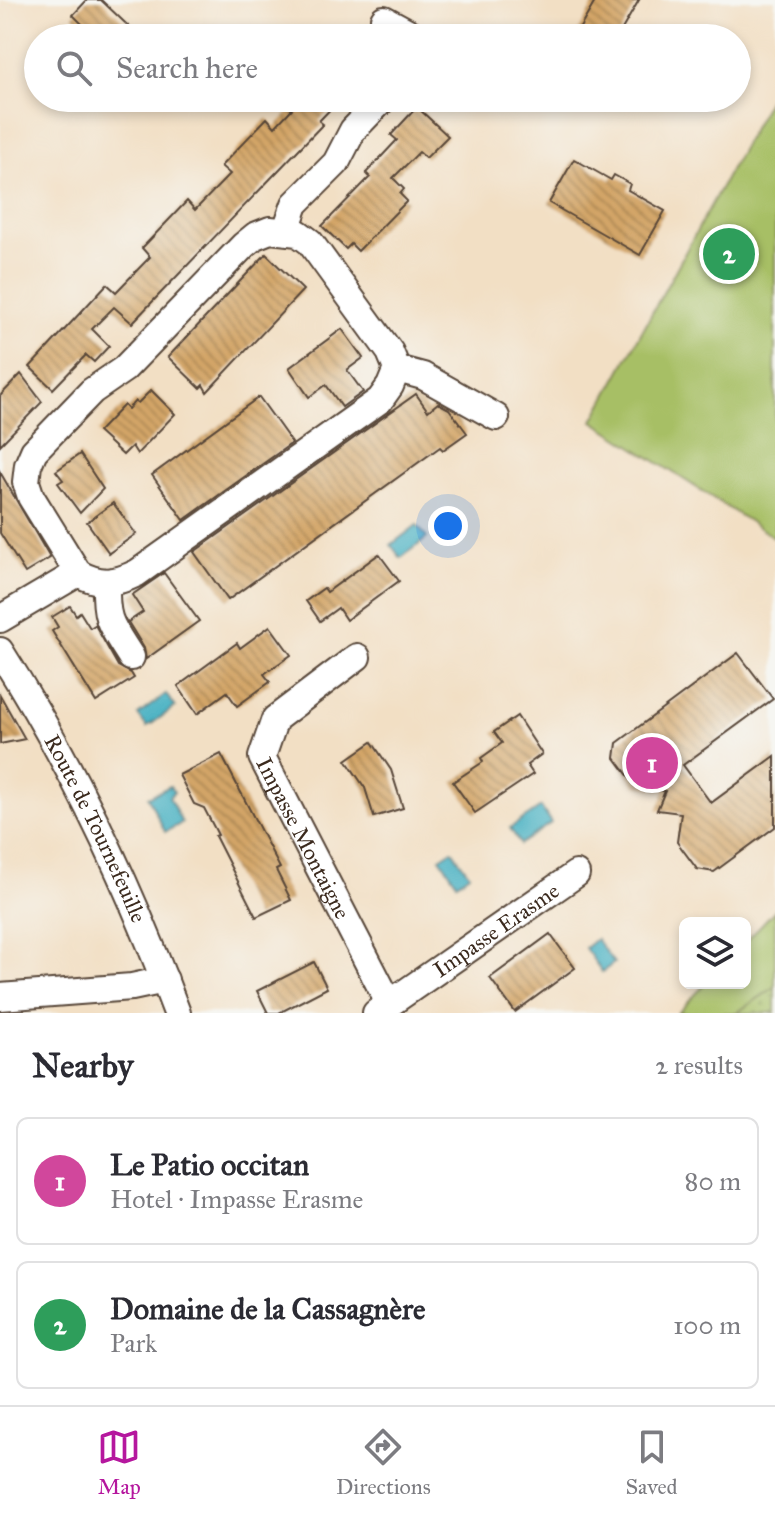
<!DOCTYPE html>
<html lang="en">
<head>
<meta charset="utf-8">
<style>
	:root { --surface:#fff; --page:#f7f7f7; --text:#2b2b33; --muted:#7c7c81; --line:#e1e1e2; --accent:#b5179e }
	body { margin:0; font-family:"IM FELL Great Primer",serif; background:var(--page); color:var(--text) }
	.controls { position:absolute; right:24px; bottom:24px; display:grid; overflow:hidden; border-radius:12px; box-shadow:0 4px 12px #0003 }
	.controls button { width:72px; height:72px; display:grid; place-items:center; padding:0; border:0; border-bottom:2px solid var(--line); background:var(--surface); color:var(--text); font:40px sans-serif }
	.you { position:absolute; left:448px; top:526px; width:28px; height:28px; margin:-20px; border:6px solid #fff; border-radius:50%; background:#1a73e8; box-shadow:0 0 0 12px #1a73e833 }
	.badge { display:grid; place-items:center; width:52px; height:52px; border-radius:50%; background:var(--accent); color:#fff; font-size:26px; font-weight:700 }
	.pin { position:absolute; translate:-50% -50%; border:4px solid #fff; box-shadow:0 2px 8px #0006 }
	.list { margin:0; padding:0; list-style:none }
	h2 { display:flex; justify-content:space-between; align-items:center; height:104px; margin:0; padding:0 32px; font-size:34px }
	h2 small { font-size:26px; font-weight:400; color:var(--muted) }
	.list li { display:grid; grid-template-columns:52px 1fr auto; gap:24px; align-items:center; box-sizing:border-box; height:128px; margin:0 16px 16px; padding:0 16px; border:2px solid var(--line); border-radius:12px }
	.list b { display:block; font-size:30px; white-space:nowrap }
	.list p { margin:0; font-size:26px; white-space:nowrap; color:var(--muted) }
	.list em { font-size:26px; font-style:normal; color:var(--muted) }
	.icon { flex:none; width:44px; height:44px; fill:none; stroke:currentColor; stroke-width:2; stroke-linecap:round; stroke-linejoin:round }
	.map { position:relative; flex:none; width:775px; height:1013px; overflow:hidden }
	.search { position:absolute; background:var(--surface); box-shadow:0 4px 12px #0003; left:24px; right:24px; top:24px; height:88px; display:flex; align-items:center; gap:20px; box-sizing:border-box; padding:0 28px; border-radius:44px; color:var(--muted); font-size:30px }
	.sheet { height:392px; background:var(--surface) }
	nav { display:flex; justify-content:space-around; align-items:center; box-sizing:border-box; height:112px; border-top:2px solid var(--line); background:var(--surface); font-size:22px; color:var(--muted) }
	nav a { display:grid; justify-items:center; gap:4px }
	nav .on { color:var(--accent) }
	.map>svg:first-child { display:block }
</style>
</head>
<body>
<div class="map">
<svg width="775" height="1013" viewBox="0 0 775 1013">
	<defs>
		<pattern id="grass-dots" width="8" height="8" patternUnits="userSpaceOnUse" patternTransform="scale(2)"><rect width="8" height="8" fill="#a7bf65"/><path d="M2 2h.1M6 6h.1" fill="none" stroke="#899b53" stroke-width="1.8" stroke-linecap="round"/></pattern>
		<pattern id="building-back-hatch" width="6" height="6" patternUnits="userSpaceOnUse" patternTransform="scale(2)"><rect width="6" height="6" fill="#d3a567"/><path d="M-1 5l2 2M0 0l6 6M5-1l2 2" fill="none" stroke="#ac8754"/></pattern>
	</defs>
	<rect width="100%" height="100%" fill="#f6f6f2"/>
	<filter id="ink" filterUnits="userSpaceOnUse"><feTurbulence type="fractalNoise" baseFrequency=".0125" numOctaves="2"/><feDisplacementMap in="SourceGraphic" scale="16" xChannelSelector="R" yChannelSelector="G"/><feConvolveMatrix kernelMatrix="1 2 1 2 8 2 1 2 1" color-interpolation-filters="sRGB"/></filter>
	<filter id="wash" filterUnits="userSpaceOnUse"><feTurbulence type="fractalNoise" baseFrequency=".006" numOctaves="4" result="noise"/><feDisplacementMap in="SourceGraphic" scale="32" xChannelSelector="R" yChannelSelector="G"/><feGaussianBlur stdDeviation="1.8" result="paint"/><feColorMatrix in="noise" values="0 0 0 0 0 0 0 0 0 0 0 0 0 0 0 0 0 1.4 0 .05"/><feComposite in="paint" operator="in"/></filter>
	<g filter="url(#wash)">
		<rect width="100%" height="100%" fill="#f2dfc4"/>
		<polygon fill="url(#grass-dots)" stroke="#717442" stroke-width="2" points="775,987 775,1013 736,1013"/>
		<g fill="#a7bf65" stroke="#717442" stroke-width="2">
			<polygon points="775,88 775,538 593,421"/>
			<polygon points="775,910 775,987 736,1013 678,1013 706,983 745,983 745,942"/>
		</g>
		<g fill="#43afc1" stroke="#3f6c70" stroke-width="2">
			<polygon points="417,525 427,538 401,558 391,545"/>
			<polygon points="166,694 175,707 147,727 138,715"/>
			<polygon points="170,786 174,792 169,797 182,823 165,832 148,797"/>
			<polygon points="541,807 551,823 520,844 510,828"/>
			<polygon points="452,850 469,874 457,883 440,858"/>
			<polygon points="596,939 614,963 602,972 585,948"/>
		</g>
		<g id="blocks">
			<g fill="url(#building-back-hatch)">
				<polygon points="87,0 101,0 141,38 96,38 73,15"/>
				<polygon points="596,0 639,0 617,38 574,38"/>
				<polygon points="302,98 341,98 319,121 323,124 132,323 114,307 92,329 109,346 94,362 86,355 53,389 30,367 107,284 116,292 150,257 142,248 187,201 195,210 230,174 221,166 267,118 275,127"/>
				<polygon points="417,107 448,136 426,158 419,152 393,178 404,189 400,194 407,201 358,251 351,244 346,249 322,226 370,177 366,173 397,140 391,135"/>
				<polygon points="574,159 611,180 614,175 630,184 628,190 665,211 640,255 549,203"/>
				<polygon points="266,254 303,290 207,392 203,385 200,388 168,357"/>
				<polygon points="342,329 363,358 347,370 363,392 342,407 326,385 309,397 289,368"/>
				<polygon points="21,374 42,402 0,445 0,396"/>
				<polygon points="151,390 175,414 137,454 132,446 123,455 98,432 124,405 128,409 135,401 138,403"/>
				<polygon points="416,394 428,411 438,403 449,409 467,433 443,450 440,447 228,600 194,552"/>
				<polygon points="259,397 292,443 184,520 152,475"/>
				<polygon points="80,454 103,489 80,513 58,483 63,480 56,471"/>
				<polygon points="0,472 50,558 25,573 0,533"/>
				<polygon points="113,503 136,534 109,553 87,522"/>
				<polygon points="379,554 399,581 346,620 338,608 320,621 306,601 324,588 327,592"/>
				<polygon points="164,573 199,621 146,659 144,648 128,622 143,612 132,595"/>
				<polygon points="70,606 76,615 80,612 90,628 95,625 118,666 131,673 134,678 96,702 52,631 58,627 52,617"/>
				<polygon points="270,626 291,655 264,674 270,682 237,706 227,692 197,714 178,686 237,643 240,648"/>
				<polygon points="738,653 773,699 683,765 711,803 775,756 775,827 714,872 697,869 677,842 681,813 657,810 665,791 636,786 615,758 617,743"/>
				<polygon points="0,695 25,739 0,744"/>
				<polygon points="517,716 542,754 527,765 533,774 475,813 453,782 483,762 481,758 502,743 494,732"/>
				<polygon points="372,742 391,770 403,808 374,817 365,788 346,760"/>
				<polygon points="221,754 280,868 276,870 291,900 256,917 215,836 218,835 204,808 194,804 179,775"/>
				<polygon points="550,934 575,968 515,1012 490,978"/>
				<polygon points="314,962 327,988 279,1013 268,1013 257,991"/>
			</g>
		</g>
	</g>
	<g filter="url(#ink)">
		<use href="#blocks" fill-opacity="0" stroke="#564537" stroke-width="2"/>
		<g fill="none" stroke-linecap="round" stroke-linejoin="round">
			<g stroke="#564537" stroke-width="30">
				<g id="minor">
					<polyline points="384,19 419,38"/>
					<path d="M270 230 298 233 310 242 390 352 397 369 390 386 380 400 137 573C115 584 99 585 78 573L31 497 26 482 28 465 34 451 92 391 124 369 244 245 255 236Z"/>
					<polyline points="286,230 295,204 336,163 353,130 384,98"/>
					<polyline points="397,369 423,376 496,417"/>
					<path d="M106 583C105 622 111 625 131 657"/>
					<polyline points="0,619 78,573"/>
					<path id="s1" d="M0 651C72 764 130 887 177 1013"/>
					<path id="s2" d="M357 657 275 719 262 757 389 1003"/>
					<polyline points="0,997 132,987 165,980"/>
					<path id="s3" d="M376 1013 576 874"/>
				</g>
			</g>
			<use href="#minor" stroke="#fff" stroke-width="26"/>
		</g>
	</g>
	<g text-anchor="middle" stroke-width="6" stroke-linejoin="round" paint-order="stroke">
		<g font-size="22" fill="#3b2a1e" stroke="#f6f6f2">
			<text dy="8" stroke="none"><textPath href="#s1" startOffset="202">Route de Tournefeuille</textPath></text>
			<text dy="8" stroke="none"><textPath href="#s2" startOffset="234">Impasse Montaigne</textPath></text>
			<text dy="8" stroke="none"><textPath href="#s3" startOffset="146">Impasse Erasme</textPath></text>
		</g>
	</g>
</svg>
<div class="controls">
<button><svg class="icon" aria-label="layers" viewBox="0 0 24 24"><path d="M12 4l9 5-9 5-9-5zM3 14l9 5 9-5"/></svg></button>
</div>
<div class="you"></div>
<div class="pin badge" style="left:652px;top:763px;background:#d1479c">1</div>
<div class="pin badge" style="left:729px;top:254px;background:#2e9e5b">2</div>
<div class="search"><svg class="icon" aria-label="search" viewBox="0 0 24 24"><circle cx="10" cy="10" r="6"/><path d="M15 15l6 6"/></svg>Search here</div>
</div>
<section class="sheet">
<h2>Nearby<small>2 results</small></h2>
<ul class="list">
<li><span class="badge" style="background:#d1479c">1</span><div><b>Le Patio occitan</b><p>Hotel · Impasse Erasme</p></div><em>80 m</em></li>
<li><span class="badge" style="background:#2e9e5b">2</span><div><b>Domaine de la Cassagnère</b><p>Park</p></div><em>100 m</em></li>
</ul>
</section>
<nav>
<a class="on"><svg class="icon" aria-label="map" viewBox="0 0 24 24"><path d="M3 6l6-2 6 2 6-2v14l-6 2-6-2-6 2zM9 4v14M15 6v14"/></svg>Map</a>
<a><svg class="icon" aria-label="directions" viewBox="0 0 24 24"><path d="M12 3l9 9-9 9-9-9zM9 14v-3h6M13 9l2 2-2 2"/></svg>Directions</a>
<a><svg class="icon" aria-label="saved" viewBox="0 0 24 24"><path d="M7 4h10v16l-5-4-5 4z"/></svg>Saved</a>
</nav>
</body>
</html>
